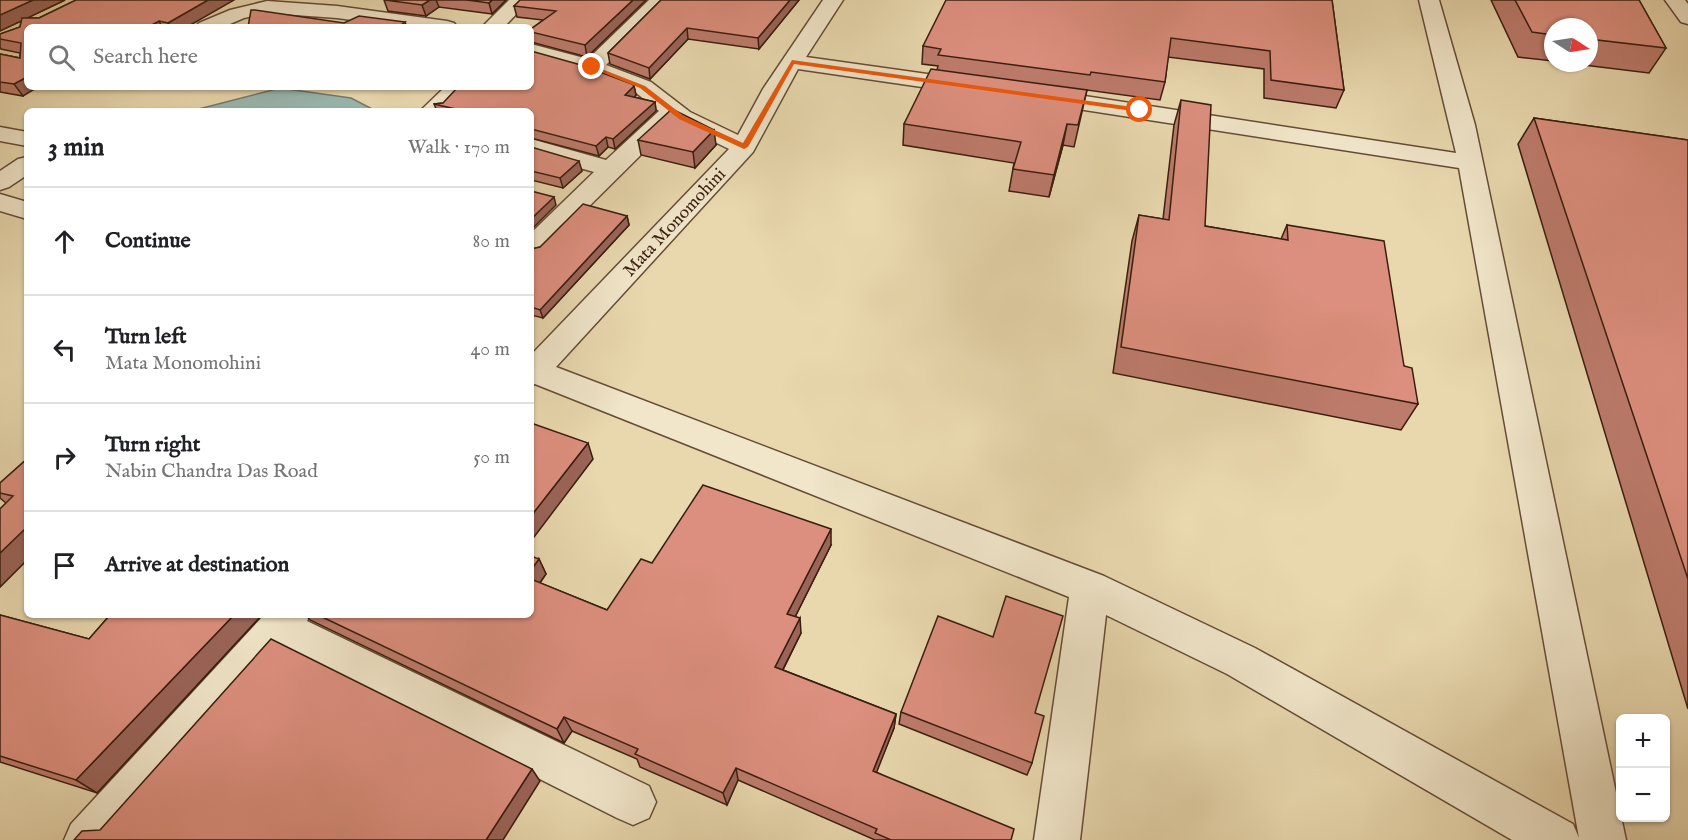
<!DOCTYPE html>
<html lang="en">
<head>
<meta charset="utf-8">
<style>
	:root { --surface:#fff; --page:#f6f6f6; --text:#202124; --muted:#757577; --line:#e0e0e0 }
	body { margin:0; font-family:"IM FELL English",serif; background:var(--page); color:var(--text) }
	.controls { position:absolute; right:18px; bottom:18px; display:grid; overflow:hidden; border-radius:9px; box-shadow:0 2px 4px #0004 }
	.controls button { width:54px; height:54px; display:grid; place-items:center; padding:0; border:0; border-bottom:2px solid var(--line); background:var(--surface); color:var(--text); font:30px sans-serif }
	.compass { position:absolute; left:1544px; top:18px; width:54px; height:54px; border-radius:50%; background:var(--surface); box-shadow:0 2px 4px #0004; rotate:102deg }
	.stop { position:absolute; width:18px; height:18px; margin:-14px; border:4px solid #ea580c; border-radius:50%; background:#fff }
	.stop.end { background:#ea580c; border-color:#fff; box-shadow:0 2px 6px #0008 }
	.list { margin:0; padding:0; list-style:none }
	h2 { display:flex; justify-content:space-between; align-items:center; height:78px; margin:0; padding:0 24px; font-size:26px }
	h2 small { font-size:20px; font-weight:400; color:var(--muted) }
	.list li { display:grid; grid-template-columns:39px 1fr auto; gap:18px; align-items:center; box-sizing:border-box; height:108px; padding:0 24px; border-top:2px solid var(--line) }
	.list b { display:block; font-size:22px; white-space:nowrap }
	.list p { margin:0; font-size:20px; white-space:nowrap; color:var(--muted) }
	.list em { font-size:20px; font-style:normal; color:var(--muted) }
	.icon { flex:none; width:33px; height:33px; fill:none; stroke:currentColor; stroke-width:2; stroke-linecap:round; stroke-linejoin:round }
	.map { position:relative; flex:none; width:1688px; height:840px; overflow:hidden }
	.search { position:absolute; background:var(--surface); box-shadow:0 2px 4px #0004; left:24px; top:24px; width:510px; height:66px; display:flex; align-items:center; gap:15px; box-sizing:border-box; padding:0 21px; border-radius:9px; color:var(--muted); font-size:22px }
	.panel { position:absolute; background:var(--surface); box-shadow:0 2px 4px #0004; left:24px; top:108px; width:510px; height:510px; border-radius:9px }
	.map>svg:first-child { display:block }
</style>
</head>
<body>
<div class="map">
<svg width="1688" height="840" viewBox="0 0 1688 840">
	<rect width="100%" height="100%" fill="#e9d8ae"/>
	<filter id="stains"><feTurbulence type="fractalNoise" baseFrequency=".00333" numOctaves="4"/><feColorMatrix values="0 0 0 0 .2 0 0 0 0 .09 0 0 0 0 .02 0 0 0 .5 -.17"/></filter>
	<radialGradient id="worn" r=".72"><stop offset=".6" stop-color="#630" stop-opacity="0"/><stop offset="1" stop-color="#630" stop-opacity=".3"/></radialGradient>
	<polygon fill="#99b9b1" stroke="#737b70" stroke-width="1.5" points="280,88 351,98 376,111 191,111"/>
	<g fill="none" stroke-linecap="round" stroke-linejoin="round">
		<g stroke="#654c36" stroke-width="3">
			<g id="minor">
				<polygon points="509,0 530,0 504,27 482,27"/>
				<polygon points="649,0 670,0 606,65 651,82 690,112 738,135 763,89 823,0 843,0 806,57 970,80 978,82 981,87 978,92 970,94 798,69 753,152 556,367 1104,576 1255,648 1573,824 1579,838 1459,168 1039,103 1031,101 1028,96 1031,91 1039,89 1456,153 1419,0 1439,0 1475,125 1626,840 1512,840 1227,674 1106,615 1080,840 1034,840 1069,597 535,384 531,385 531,355 729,149 674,122 541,254 531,256 531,233 594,172 531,154 531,139 606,160 659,111 635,92 584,72 531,57 531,44 588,59"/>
				<polygon points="1665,0 1685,0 1688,4 1688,24 1681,22"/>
				<polygon points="267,1 337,6 447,21 454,23 457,27 403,27 337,18 267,13 244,18 223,27 196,27 199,23 230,10"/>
				<polygon points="445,87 469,87 445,111 420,111"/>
				<polygon points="0,127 27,132 27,146 0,141"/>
				<polygon points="27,157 27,175 9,187 0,190 0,171 18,159"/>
				<polygon points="0,194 27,202 27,219 0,211"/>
				<polygon points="264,615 310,615 307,621 649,786 656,802 649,818 633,825 617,818 284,650 118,840 64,840 71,824"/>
			</g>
		</g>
		<use href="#minor" fill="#f1e6ca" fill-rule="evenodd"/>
	</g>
	<g fill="#bd7b6c" stroke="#391d0e" stroke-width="1.5">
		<polygon points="0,0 65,0 27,18 39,18 76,0 187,27 27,27 23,96 0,92 0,54 20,58 20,53 1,49 0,47 0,34 20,27 21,21 0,31"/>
		<polygon points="384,0 506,0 492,14 439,7 426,16 388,11"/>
		<polygon points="646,0 587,57 531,42 531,29 543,20 517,17 514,6"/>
		<polygon points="661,0 799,0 759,49 688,39 650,79 610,64 608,53"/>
		<polygon points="1332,0 1344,90 1336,108 1264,98 1264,69 1168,57 1165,82 1160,100 1087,90 1074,147 1063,145 1049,197 1009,191 1014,163 903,145 904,124 937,70 938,66 922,64 923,46"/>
		<polygon points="1491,0 1639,0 1666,48 1649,73 1567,63 1589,63 1589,27 1553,27 1553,61 1518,57"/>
		<polygon points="634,86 636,95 634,97 655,102 656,111 615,149 608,147 599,156 531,138 531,111 437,111 434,104"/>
		<polygon points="1181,100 1205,226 1281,239 1287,225 1404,366 1418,404 1401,430 1113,373 1132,241 1139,215 1163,219 1174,125"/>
		<polygon points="1534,118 1688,140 1688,709 1518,144"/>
		<polygon points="638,140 716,145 695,168 641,155"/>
		<polygon points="531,147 582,171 563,188 531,180"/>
		<polygon points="627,216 629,225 543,318 531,315 531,249 540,247"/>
		<polygon points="27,459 27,560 0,587 0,509 6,503 0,498 0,483"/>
		<polygon points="831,545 795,617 801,633 783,670 896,714 894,728 876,772 1011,840 875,840 738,780 727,805 640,767 637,759 572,731 564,743 310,620 306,615 531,615 539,559 546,574 540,583 607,610 652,563"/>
		<polygon points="0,615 89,639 110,615 262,615 97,793 0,762"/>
		<polygon points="901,712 1035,713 1032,763 1027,775 899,724"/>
	</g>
	<g fill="#9a6458" stroke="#391d0e" stroke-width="1.5">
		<polygon points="33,0 65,0 0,31 0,15"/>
		<polygon points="208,0 234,0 187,27 171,27 168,23"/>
		<polygon points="430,0 436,0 439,7 426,16 422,5"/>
		<polygon points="492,0 506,0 492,14 489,3"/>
		<polygon points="633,0 646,0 587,57 585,45"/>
		<polygon points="790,0 799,0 759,49 758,38"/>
		<polygon points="159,21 162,27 148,27"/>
		<polygon points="405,22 407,27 398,27"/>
		<polygon points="687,28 688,39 650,79 649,68"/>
		<polygon points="27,77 27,87 38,87 23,96 14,84"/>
		<polygon points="634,86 636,95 627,105 625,95"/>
		<polygon points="655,102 656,111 615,149 613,139"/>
		<polygon points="1067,124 1063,145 1049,197 1054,175"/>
		<polygon points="714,130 716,145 695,168 693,152"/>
		<polygon points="606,137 608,147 599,156 596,146"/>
		<polygon points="579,161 582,171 563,188 560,178"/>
		<polygon points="554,197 556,205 531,230 531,219"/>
		<polygon points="627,216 629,225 543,318 540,310"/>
		<polygon points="588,443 593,459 531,541 531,516"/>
		<polygon points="27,527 27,560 0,587 0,553"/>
		<polygon points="831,529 831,545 789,629 787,614"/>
		<polygon points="539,559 546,574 533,592 531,588 531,570"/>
		<polygon points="234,615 262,615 97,793 76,780"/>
		<polygon points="800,618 801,633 777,681 775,667"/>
		<polygon points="896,714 894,728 872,784 873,771"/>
		<polygon points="564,717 572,731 564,743 557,729"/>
		<polygon points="736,768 738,780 727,805 723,793"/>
		<polygon points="532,769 540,781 503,840 486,840"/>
	</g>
	<g fill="#dc8f7e" stroke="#391d0e" stroke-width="1.5">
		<polygon points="0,0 33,0 0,15"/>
		<polygon points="76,0 208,0 168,23 159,21 148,27 27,27 27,77 14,84 0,82 0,54 20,58 21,43 0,39 0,34 20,27 22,18 39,18"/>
		<polygon points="385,0 430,0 422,5"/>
		<polygon points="467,0 492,0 489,3"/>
		<polygon points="520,0 633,0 585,45 531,32 531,29 556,11 514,6"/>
		<polygon points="661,0 790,0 758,38 687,28 649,68 608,53"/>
		<polygon points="946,0 1332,0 1344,90 1271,80 1270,51 1171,38 1165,82 1091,72 1090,75 938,55 941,49 923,46"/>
		<polygon points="1515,0 1639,0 1666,48 1589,39 1589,27 1553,27 1553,35 1532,32"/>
		<polygon points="251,10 255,10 344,23 359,16 405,22 398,27 248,27"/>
		<polygon points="531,51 581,65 632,84 634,86 625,95 655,102 613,139 606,137 596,146 531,129 531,111 464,111 434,104 443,103 458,87 531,87"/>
		<polygon points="931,69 1087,90 1078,125 1067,124 1054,175 1013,169 1021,142 904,124"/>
		<polygon points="1181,100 1211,105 1205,226 1288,240 1287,225 1384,241 1404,366 1412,368 1418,404 1121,347 1139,215 1169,220"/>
		<polygon points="672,109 714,130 693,152 638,140"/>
		<polygon points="1534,118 1688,140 1688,579"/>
		<polygon points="531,147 579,161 560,178 531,171"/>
		<polygon points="531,191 554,197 531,219"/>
		<polygon points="583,204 627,216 540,310 531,307 531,249 540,247"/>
		<polygon points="531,423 588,443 531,516"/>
		<polygon points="27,459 27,527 0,553 0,509 13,496 0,493 0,483"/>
		<polygon points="703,485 831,529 787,614 800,618 775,667 896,714 873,771 1014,829 1011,840 891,840 875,833 877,829 736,768 723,793 635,754 638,749 564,717 557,729 318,615 531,615 531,579 607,610 641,559 652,563"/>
		<polygon points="531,556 539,559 531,570"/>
		<polygon points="1006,596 1063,616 1035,713 1044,716 1032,763 901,712 938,616 993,637"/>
		<polygon points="0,615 89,639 110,615 234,615 76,780 0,756"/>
		<polygon points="271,639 532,769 486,840 74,840 82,831 100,830"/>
	</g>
	<polygon fill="#ea580c" points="792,60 1140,108 1144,110 1140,112 794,64 748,147 744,149 679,119 640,88 589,67 594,66 645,86 684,116 743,143"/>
	<g text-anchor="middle" stroke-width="4.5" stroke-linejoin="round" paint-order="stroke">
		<g font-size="18" fill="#391d0e" stroke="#f1e6ca">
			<text transform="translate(674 222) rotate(-47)" y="6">Mata Monomohini</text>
		</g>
	</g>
	<rect width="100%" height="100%" filter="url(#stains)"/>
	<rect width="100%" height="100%" fill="url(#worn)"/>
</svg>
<div class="controls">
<button>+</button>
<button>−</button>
</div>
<svg class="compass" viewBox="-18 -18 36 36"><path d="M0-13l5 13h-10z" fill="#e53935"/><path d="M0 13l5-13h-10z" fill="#757577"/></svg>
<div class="stop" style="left:1140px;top:110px"></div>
<div class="stop end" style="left:592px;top:67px"></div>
<div class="search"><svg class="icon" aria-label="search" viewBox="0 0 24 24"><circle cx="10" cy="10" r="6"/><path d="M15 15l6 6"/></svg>Search here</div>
<section class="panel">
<h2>3 min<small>Walk · 170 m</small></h2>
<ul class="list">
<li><svg class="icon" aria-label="ahead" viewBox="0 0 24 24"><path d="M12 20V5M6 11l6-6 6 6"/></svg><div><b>Continue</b></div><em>80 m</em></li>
<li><svg class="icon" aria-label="left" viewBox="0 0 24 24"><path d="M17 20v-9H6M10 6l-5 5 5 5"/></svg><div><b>Turn left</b><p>Mata Monomohini</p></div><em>40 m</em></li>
<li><svg class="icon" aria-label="right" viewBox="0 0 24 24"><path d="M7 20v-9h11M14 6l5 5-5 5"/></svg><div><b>Turn right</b><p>Nabin Chandra Das Road</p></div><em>50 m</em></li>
<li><svg class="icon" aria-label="arrive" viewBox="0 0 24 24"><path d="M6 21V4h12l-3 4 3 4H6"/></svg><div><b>Arrive at destination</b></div></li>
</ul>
</section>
</div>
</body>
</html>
